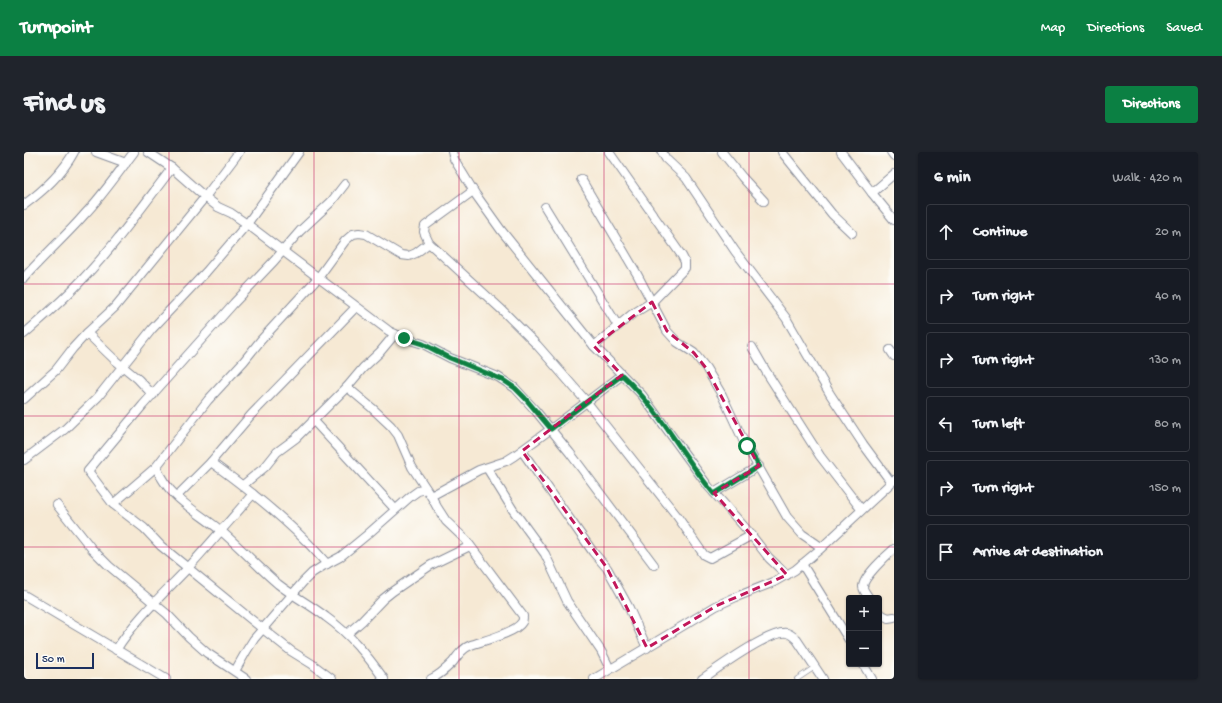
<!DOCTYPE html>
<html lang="en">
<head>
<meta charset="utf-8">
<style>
	:root { --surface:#171b24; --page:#20242c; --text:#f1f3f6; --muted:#9ea1a6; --line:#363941; --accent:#0b8043 }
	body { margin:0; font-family:"Gochi Hand",sans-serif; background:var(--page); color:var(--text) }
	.controls { position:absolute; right:12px; bottom:12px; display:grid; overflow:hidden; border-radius:4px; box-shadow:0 1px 3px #0004 }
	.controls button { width:36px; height:36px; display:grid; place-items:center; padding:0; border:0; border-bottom:1px solid var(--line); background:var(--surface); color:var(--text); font:20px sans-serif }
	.scale { position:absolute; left:12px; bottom:10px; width:58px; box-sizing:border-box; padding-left:4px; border:2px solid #1b2f5e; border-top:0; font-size:11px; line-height:14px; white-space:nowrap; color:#1b2f5e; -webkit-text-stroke:3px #fdfcf7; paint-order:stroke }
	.stop { position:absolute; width:12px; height:12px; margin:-9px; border:3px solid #0b8043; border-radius:50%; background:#fff }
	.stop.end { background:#0b8043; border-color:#fff; box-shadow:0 1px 4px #0008 }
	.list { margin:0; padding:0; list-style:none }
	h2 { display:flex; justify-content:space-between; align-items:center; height:52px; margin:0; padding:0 16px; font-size:17px }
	h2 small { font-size:13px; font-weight:400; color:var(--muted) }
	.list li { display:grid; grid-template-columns:26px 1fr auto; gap:12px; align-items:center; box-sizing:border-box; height:56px; margin:0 8px 8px; padding:0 8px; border:1px solid var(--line); border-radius:4px }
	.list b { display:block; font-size:15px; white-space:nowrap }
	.list em { font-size:13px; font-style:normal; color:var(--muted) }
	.icon { flex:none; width:22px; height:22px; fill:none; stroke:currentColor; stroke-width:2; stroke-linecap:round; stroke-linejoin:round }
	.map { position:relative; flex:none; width:870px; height:527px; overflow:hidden; border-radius:4px }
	header { display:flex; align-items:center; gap:24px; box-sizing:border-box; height:56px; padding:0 20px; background:var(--accent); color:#fff }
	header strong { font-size:19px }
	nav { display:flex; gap:22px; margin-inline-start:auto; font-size:14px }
	.intro { display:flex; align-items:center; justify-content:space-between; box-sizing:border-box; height:96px; padding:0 24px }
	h1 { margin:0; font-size:28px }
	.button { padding:10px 18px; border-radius:4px; background:var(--accent); color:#fff; font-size:14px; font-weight:700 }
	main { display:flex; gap:24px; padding:0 24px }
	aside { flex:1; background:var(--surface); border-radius:4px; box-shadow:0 1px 3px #0004 }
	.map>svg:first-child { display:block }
</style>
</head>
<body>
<header>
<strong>Turnpoint</strong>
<nav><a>Map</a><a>Directions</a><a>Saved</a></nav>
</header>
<div class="intro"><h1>Find us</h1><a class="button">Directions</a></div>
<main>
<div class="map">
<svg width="870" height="527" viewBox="0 0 870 527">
	<rect width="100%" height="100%" fill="#fdfcf7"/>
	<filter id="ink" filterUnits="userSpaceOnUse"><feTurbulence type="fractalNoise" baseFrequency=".025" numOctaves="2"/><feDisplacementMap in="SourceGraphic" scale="8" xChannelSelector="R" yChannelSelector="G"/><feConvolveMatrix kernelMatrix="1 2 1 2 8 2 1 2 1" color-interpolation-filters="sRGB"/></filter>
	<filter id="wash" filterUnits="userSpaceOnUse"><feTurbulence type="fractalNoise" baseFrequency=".012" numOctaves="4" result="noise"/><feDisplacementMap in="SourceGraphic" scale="16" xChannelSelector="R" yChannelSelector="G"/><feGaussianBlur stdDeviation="0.9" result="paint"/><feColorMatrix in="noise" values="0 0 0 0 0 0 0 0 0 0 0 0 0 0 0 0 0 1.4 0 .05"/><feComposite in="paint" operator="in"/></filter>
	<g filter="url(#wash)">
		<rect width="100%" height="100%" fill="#f6e9d4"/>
	</g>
	<g filter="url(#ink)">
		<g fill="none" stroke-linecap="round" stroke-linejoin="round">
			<g stroke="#888c99" stroke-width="5.5">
				<polyline id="service" points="773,527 791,515"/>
			</g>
			<g stroke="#888c99" stroke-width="10">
				<g id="minor">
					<polyline points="72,0 102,11"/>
					<polyline points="124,0 148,16 181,45 194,55 207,61 223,72 365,179 380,186 399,192 426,206 474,225 491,236 511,258 546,301 630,413"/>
					<polyline points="428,0 430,7 452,43 477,78 570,194 618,243 684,334 724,379 745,406 763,423"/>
					<polyline points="638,0 642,7 662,26 711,99 762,166 806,242 839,292 867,330"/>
					<polyline points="698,0 718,25 740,49"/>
					<polyline points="758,0 808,62 828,81"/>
					<polyline points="817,0 848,41 870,68"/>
					<polyline points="867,0 870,4"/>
					<polyline points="557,27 613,122 643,179 653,190 670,201 682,216 698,243 719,288 763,365 778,382 797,395"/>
					<polyline points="449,39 401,74 400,80 405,91 478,158 513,193 562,249 653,364 680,403 686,406 728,383"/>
					<polyline points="848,41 870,22"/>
					<path d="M0 53C20 38 38 22 50 0"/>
					<polyline points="521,55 594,174"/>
					<path d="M0 126C19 104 41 85 60 63 79 43 94 21 110 0"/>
					<polyline points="63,181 92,209 114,227 129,243"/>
					<path d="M0 182C18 166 37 150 54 132 89 96 118 55 148 16"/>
					<polyline points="570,194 607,163 628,150 661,116 661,110 658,104 585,0"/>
					<polyline points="728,195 743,221 796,304 837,357"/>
					<polyline points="866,198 870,204"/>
					<polyline points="323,235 348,256 367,274 374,283 388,315 407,344 455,318 482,309 490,304 527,277 598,223"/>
					<polyline points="0,247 32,218 49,196 63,181 91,155 181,45 215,0"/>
					<polyline points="289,268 371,357"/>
					<polyline points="498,299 569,400 583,416 605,456 623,496"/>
					<polyline points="0,308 41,277 74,245 128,177 182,120 223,72 275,0"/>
					<path d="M187 310C220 334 253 360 282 389 289 396 296 404 303 412"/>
					<path d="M132 315C145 346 171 358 196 378 216 395 234 415 254 432 269 444 287 453 302 465 326 482 343 503 360 527"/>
					<polyline points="463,316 489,358 521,402 543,449 577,499 586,517"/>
					<polyline points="219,333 241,315 253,300 272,286 323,235 339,216 356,200 371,182"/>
					<polyline points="690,341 735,314"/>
					<polyline points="153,344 186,311 227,263 332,155"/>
					<polyline points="89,352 132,315 184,248 220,209 237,188 294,126 321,89 329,82 335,81 342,82 377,103 385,104 392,101 405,91"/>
					<polyline points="33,353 68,397 85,414 143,462 165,485 183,501 222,527"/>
					<polyline points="778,412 825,488"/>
					<polyline points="0,443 142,527"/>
					<path d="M845 446C843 443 839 438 839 435 839 425 863 403 870 397"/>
					<polyline points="855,461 864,466 870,465"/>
					<polyline points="323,482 338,469 359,447 369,439 407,413 446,394"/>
					<path d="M92 498C111 468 138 443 162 418 185 393 207 367 229 342"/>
					<polyline points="839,512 848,527"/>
					<polyline points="211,519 223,498 230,487 279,430 288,421 299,414 316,405 344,382 387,344 394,339 402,337"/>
					<polyline points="308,527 288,512 267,499 239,477 137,394 120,376 89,352 64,319 119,253 210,151 250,109 276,79 307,50 321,32"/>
					<path d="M407 527C416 523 422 517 429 510 434 503 439 496 447 493 458 489 492 481 498 470 499 469 499 466 499 464L442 388 422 369 413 355 407 344"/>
					<polyline points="570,527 692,454 712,445 750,430 771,418 795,398 870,328"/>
					<path d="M678 527C693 517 747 477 763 481 767 482 770 485 773 488L799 527"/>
				</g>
			</g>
			<use href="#service" stroke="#fff" stroke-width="4"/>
			<use href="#minor" stroke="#fff" stroke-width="8"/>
		</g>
	</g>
	<g fill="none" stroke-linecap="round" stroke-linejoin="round" filter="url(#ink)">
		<path stroke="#0b8043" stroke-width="5" d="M380 186 399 192 426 206 479 228 491 236 501 246 527 277 598 223C635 257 658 303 690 342L735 314 723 294"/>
	</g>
	<path fill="none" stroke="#c2185b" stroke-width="3" stroke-dasharray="8 5" stroke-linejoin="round" d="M628 150 643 179 670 201 682 216 735 314 690 341 763 423 692 454 623 496 583 416 498 299 598 223 570 194Z"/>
	<path fill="none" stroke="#c2185b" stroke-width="1" stroke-opacity="0.55" d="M145 0V527M290 0V527M435 0V527M580 0V527M725 0V527M0 132H870M0 264H870M0 395H870"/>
</svg>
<div class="controls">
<button>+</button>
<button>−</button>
</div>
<div class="scale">50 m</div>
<div class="stop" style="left:723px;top:294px"></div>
<div class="stop end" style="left:380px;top:186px"></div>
</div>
<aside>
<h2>6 min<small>Walk · 420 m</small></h2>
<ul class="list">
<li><svg class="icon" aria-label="ahead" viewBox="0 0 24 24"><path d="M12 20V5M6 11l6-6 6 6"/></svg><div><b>Continue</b></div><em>20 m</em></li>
<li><svg class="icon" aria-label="right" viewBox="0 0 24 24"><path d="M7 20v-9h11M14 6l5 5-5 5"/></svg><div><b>Turn right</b></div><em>40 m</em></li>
<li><svg class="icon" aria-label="right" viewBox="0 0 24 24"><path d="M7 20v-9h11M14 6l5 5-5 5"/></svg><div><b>Turn right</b></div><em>130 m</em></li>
<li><svg class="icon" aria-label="left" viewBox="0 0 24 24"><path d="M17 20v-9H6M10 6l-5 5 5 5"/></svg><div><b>Turn left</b></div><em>80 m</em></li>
<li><svg class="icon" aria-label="right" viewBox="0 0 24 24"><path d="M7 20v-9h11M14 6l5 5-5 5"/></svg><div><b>Turn right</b></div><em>150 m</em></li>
<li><svg class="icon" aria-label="arrive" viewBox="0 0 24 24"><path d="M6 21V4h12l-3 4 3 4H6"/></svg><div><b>Arrive at destination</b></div></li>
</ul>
</aside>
</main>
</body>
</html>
